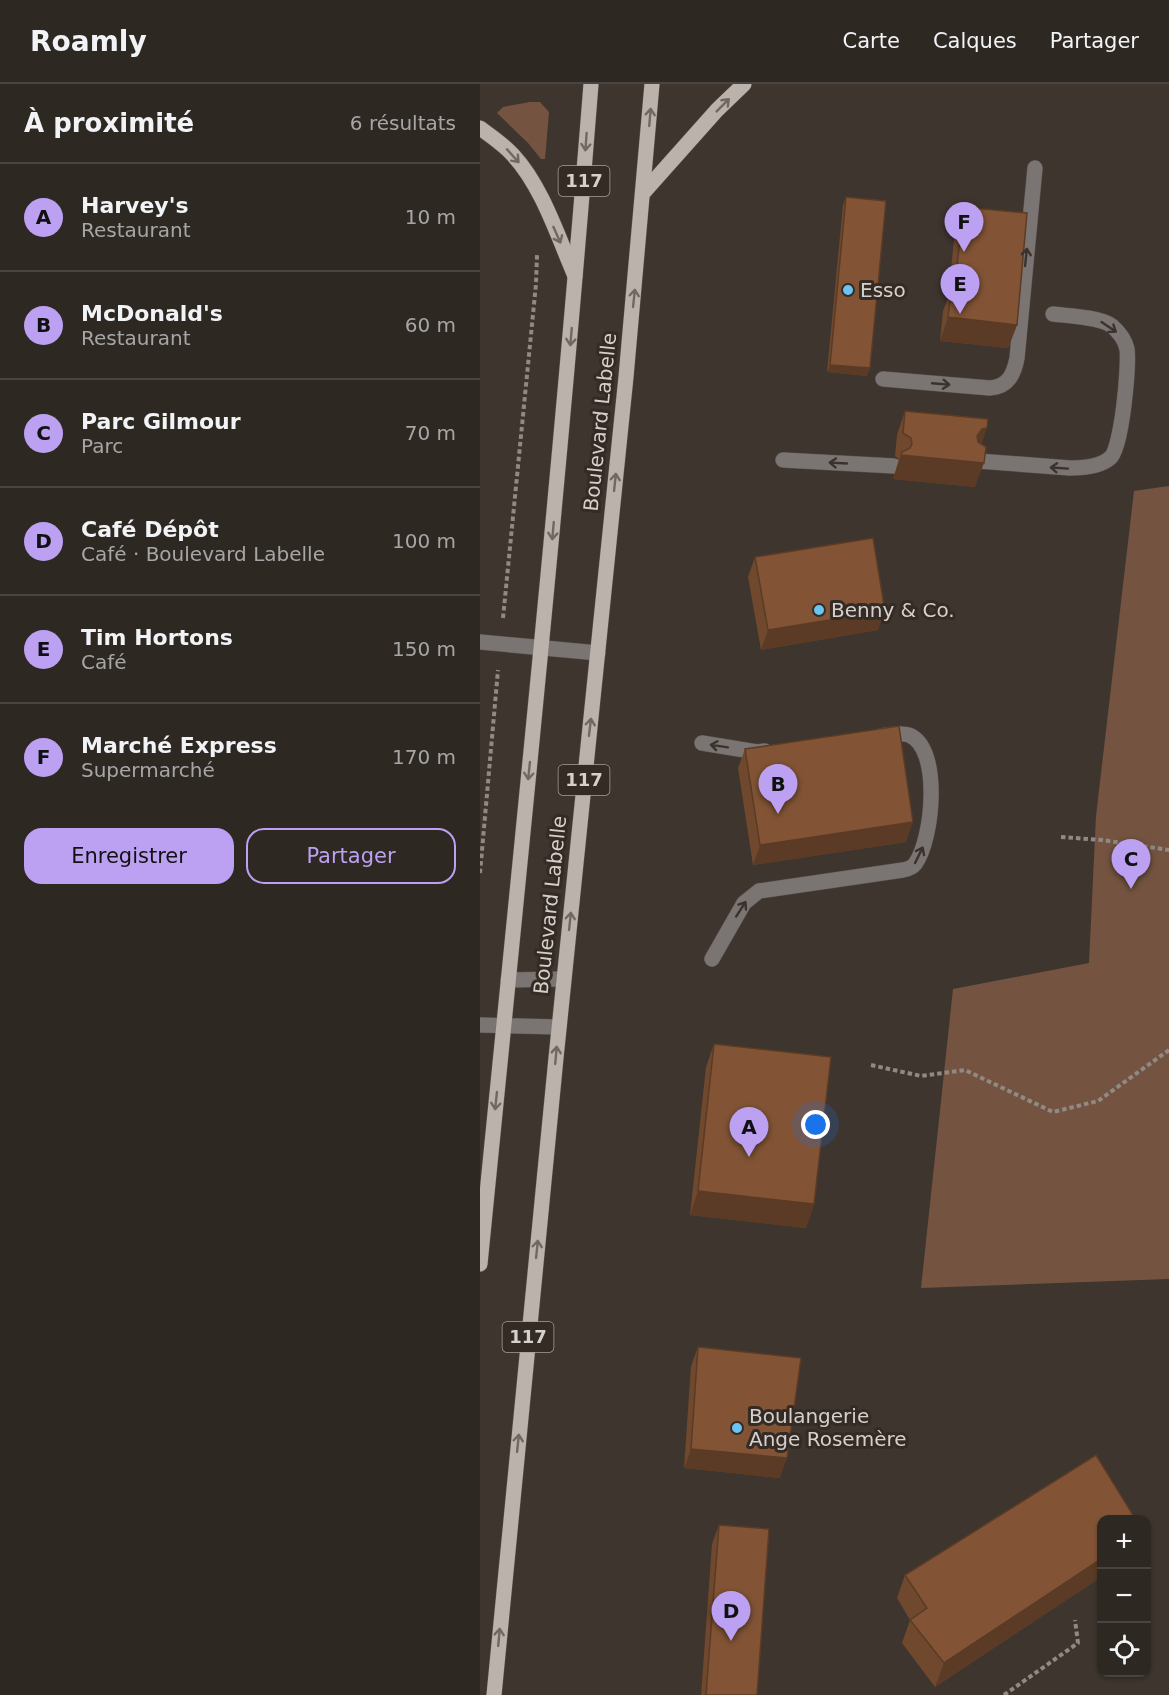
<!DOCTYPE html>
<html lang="fr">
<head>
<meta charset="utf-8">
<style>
	:root { --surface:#2e2823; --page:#36302b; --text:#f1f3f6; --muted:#a7a6a6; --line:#494441; --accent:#bca0f2 }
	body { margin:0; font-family:"DejaVu Sans",sans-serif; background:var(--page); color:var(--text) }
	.controls { position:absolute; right:18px; bottom:18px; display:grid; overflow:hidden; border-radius:12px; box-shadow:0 2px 4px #0004 }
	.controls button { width:54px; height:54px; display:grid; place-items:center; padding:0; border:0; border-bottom:2px solid var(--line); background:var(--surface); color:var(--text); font:30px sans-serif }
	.you { position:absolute; left:336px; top:1041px; width:21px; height:21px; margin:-15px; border:4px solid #fff; border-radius:50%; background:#1a73e8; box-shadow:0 0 0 9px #1a73e833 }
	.badge { display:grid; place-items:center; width:39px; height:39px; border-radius:50%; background:var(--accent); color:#111; font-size:20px; font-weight:700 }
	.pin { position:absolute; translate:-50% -50px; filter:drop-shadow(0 2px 3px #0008) }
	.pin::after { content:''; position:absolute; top:32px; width:21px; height:18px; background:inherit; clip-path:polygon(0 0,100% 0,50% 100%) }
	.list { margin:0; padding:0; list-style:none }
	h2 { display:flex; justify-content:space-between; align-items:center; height:78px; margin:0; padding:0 24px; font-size:26px }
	h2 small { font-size:20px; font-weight:400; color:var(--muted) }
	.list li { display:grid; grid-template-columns:39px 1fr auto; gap:18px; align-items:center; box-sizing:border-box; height:108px; padding:0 24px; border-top:2px solid var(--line) }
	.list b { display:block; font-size:22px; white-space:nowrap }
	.list p { margin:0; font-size:20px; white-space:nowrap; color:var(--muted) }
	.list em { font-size:20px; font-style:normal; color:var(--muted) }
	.actions { display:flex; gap:12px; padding:18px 24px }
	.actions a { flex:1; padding:14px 0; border:2px solid var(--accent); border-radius:18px; text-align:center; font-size:21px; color:var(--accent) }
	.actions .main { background:var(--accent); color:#111 }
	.icon { flex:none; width:33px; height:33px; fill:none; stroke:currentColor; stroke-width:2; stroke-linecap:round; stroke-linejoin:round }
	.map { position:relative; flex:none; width:689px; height:1611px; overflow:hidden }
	header { display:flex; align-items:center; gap:36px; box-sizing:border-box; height:84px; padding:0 30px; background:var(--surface); border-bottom:2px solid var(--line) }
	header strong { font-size:28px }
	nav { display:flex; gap:33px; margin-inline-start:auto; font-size:21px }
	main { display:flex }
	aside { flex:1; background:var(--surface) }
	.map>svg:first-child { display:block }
</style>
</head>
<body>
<header>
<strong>Roamly</strong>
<nav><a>Carte</a><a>Calques</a><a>Partager</a></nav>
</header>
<main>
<aside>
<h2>À proximité<small>6 résultats</small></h2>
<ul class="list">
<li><span class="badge">A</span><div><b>Harvey's</b><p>Restaurant</p></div><em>10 m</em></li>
<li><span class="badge">B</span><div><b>McDonald's</b><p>Restaurant</p></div><em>60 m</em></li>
<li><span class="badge">C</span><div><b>Parc Gilmour</b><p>Parc</p></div><em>70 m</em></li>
<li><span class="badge">D</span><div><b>Café Dépôt</b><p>Café · Boulevard Labelle</p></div><em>100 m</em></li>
<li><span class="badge">E</span><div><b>Tim Hortons</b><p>Café</p></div><em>150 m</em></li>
<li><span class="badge">F</span><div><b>Marché Express</b><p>Supermarché</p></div><em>170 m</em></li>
</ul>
<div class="actions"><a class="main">Enregistrer</a><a>Partager</a></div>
</aside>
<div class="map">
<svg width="689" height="1611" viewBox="0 0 689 1611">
	<rect width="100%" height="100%" fill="#3e352f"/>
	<g fill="#745440">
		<polygon points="50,18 60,18 69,28 65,75 61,75 48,59 17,29 23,23"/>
		<polygon points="689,402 689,1195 441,1204 473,905 609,879 616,732 654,407"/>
	</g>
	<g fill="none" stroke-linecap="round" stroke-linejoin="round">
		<g stroke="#59514b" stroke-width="16">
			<g id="minor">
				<path d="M403 295 510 304C528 303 534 290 537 274L555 84"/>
				<polyline points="303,376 414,382"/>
				<path d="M498 377 590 384C602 384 620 383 630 374 642 365 649 282 647 265 645 256 639 248 632 242 620 233 589 232 573 230"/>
				<polyline points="0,558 118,569"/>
				<polyline points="222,659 277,668 285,667"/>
				<path d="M232 875 264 819 279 807 423 786C428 785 432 784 435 780 453 756 462 664 429 651 421 648 409 651 401 652"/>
				<polyline points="28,896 84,895"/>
				<polyline points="0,941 79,943"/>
			</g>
		</g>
		<g stroke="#59514b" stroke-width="16">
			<g id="major">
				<path d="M0 44C12 53 23 60 33 71 62 102 78 153 95 192"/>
				<polyline points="164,108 237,26 264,0"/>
				<path d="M0 1180C39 787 80 394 111 0"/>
				<polyline points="14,1611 76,974 146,293 172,0"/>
			</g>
		</g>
		<g stroke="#908984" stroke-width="4" stroke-dasharray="4.5 3" stroke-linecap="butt">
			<polyline points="23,534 56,200 57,171"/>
			<polyline points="581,753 622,756 689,766"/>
			<polyline points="0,789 18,586"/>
			<polyline points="391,981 441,992 485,986 573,1028 618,1017 689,966"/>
			<polyline points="524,1611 598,1559 595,1536"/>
		</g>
		<use href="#minor" stroke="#7a7572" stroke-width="15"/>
		<use href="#major" stroke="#bbb2ab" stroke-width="15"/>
	</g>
	<g fill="#70482e">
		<polygon points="366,113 387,292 347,288 363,121"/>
		<polygon points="483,123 537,241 528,264 460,257 463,227 468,214 475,146"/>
		<polygon points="425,327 501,361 495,403 413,395 419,375 415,372 417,351"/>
		<polygon points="275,473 398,546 281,566 268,493"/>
		<polygon points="265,665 426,758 273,781 258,684"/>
		<polygon points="234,960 334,1120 326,1144 210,1131 226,983"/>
		<polygon points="218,1263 300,1394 204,1384 211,1282"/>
		<polygon points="621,1436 621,1493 455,1603 422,1559 430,1536 417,1514 425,1491"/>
		<polygon points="239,1441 277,1611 221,1611 232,1460"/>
	</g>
	<g fill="#5b3b25">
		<polygon points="468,233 537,241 528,264 460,257"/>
		<polygon points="350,281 390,284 387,292 347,288"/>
		<polygon points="507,344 499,367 497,352 502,345"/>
		<polygon points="421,371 504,379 495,403 413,395"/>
		<polygon points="405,527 398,546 281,566 288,546"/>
		<polygon points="433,738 426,758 273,781 280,761"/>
		<polygon points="218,1107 334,1120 326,1144 210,1131"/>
		<polygon points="211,1365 307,1374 300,1394 204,1384"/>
		<polygon points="621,1475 621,1493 455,1603 464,1579"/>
	</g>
	<g fill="#825435" stroke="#5b3b25" stroke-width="1.5">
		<polygon points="366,113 406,117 390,284 350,281"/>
		<polygon points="483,123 547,129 537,241 468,233 472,203 475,203"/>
		<polygon points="425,327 508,335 507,344 502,345 497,352 498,358 506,363 504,379 421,371 422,368 430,364 432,360 431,354 423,349"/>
		<polygon points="393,454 405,527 288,546 275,473"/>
		<polygon points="419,642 433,738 280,761 265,665"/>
		<polygon points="234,960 351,973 334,1120 218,1107"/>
		<polygon points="218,1263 321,1274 307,1374 211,1365"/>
		<polygon points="616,1371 656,1436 621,1436 621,1475 464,1579 430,1536 447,1524 425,1491"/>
		<polygon points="239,1441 289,1445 277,1611 226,1611"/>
	</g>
	<defs><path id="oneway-shaft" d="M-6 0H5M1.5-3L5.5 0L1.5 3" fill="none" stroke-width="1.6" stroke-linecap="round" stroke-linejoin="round" transform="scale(1.5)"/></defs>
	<g stroke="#716861">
		<use href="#oneway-shaft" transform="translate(243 21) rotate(-45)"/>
		<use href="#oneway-shaft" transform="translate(170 33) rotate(-85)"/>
		<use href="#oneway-shaft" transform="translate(106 58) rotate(94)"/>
		<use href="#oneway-shaft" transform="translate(33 72) rotate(48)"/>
		<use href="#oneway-shaft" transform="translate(77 151) rotate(66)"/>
		<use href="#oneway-shaft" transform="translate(154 214) rotate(-84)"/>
		<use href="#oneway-shaft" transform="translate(91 253) rotate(95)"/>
		<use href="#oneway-shaft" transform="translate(135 398) rotate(-84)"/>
		<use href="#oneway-shaft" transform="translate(73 447) rotate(95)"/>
		<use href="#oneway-shaft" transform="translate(110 643) rotate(-83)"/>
		<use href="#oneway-shaft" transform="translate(49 687) rotate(96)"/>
		<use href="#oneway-shaft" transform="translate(90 837) rotate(-84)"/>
		<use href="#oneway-shaft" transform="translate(76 971) rotate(-85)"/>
		<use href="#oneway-shaft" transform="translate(16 1017) rotate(96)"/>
		<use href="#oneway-shaft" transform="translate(57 1165) rotate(-84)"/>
		<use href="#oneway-shaft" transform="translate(38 1359) rotate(-84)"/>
		<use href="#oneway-shaft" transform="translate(19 1553) rotate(-85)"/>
	</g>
	<g stroke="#3b322d">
		<use href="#oneway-shaft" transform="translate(546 173) rotate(-84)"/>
		<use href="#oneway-shaft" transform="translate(629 243) rotate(34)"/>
		<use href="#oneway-shaft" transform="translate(461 300) rotate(5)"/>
		<use href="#oneway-shaft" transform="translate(358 379) rotate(-177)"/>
		<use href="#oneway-shaft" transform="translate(579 384) rotate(-176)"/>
		<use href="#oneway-shaft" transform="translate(239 662) rotate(-171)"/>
		<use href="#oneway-shaft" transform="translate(439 771) rotate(-64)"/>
		<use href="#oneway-shaft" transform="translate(261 825) rotate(-57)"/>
	</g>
	<g fill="#6cc3f2" stroke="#342b25" stroke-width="2">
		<circle cx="368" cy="206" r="6"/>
		<circle cx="339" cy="526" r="6"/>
		<circle cx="257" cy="1344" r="6"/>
	</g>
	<g text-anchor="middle" stroke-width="6" stroke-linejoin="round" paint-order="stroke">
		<g fill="#342b25" stroke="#a59e9a" stroke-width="1.5">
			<rect x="78.5" y="82" width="51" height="30" rx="4.5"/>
			<rect x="78.5" y="681" width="51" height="30" rx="4.5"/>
			<rect x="22.5" y="1238" width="51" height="30" rx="4.5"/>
		</g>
		<g font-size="18" font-weight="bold" fill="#d6d0cc">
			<text x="104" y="103">117</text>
			<text x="104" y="702">117</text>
			<text x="48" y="1259">117</text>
		</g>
		<g font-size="20" fill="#d6d0cc" stroke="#342b25" text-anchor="start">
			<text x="380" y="213">Esso</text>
			<text x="351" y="533">Benny &amp; Co.</text>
			<text x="269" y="1339">Boulangerie<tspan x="269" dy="23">Ange Rosemère</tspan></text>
		</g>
		<g font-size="20" fill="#d6d0cc" stroke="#342b25">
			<text transform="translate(120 338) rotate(-84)" y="7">Boulevard Labelle</text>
			<text transform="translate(70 821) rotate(-84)" y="7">Boulevard Labelle</text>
		</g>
	</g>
</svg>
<div class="controls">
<button>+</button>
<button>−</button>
<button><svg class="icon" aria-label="locate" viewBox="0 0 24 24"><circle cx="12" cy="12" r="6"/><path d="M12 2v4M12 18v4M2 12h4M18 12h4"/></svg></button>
</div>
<div class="you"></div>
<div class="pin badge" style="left:269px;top:1073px">A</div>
<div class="pin badge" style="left:298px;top:730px">B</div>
<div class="pin badge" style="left:651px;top:805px">C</div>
<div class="pin badge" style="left:251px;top:1557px">D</div>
<div class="pin badge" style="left:480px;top:230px">E</div>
<div class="pin badge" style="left:484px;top:168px">F</div>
</div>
</main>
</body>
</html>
